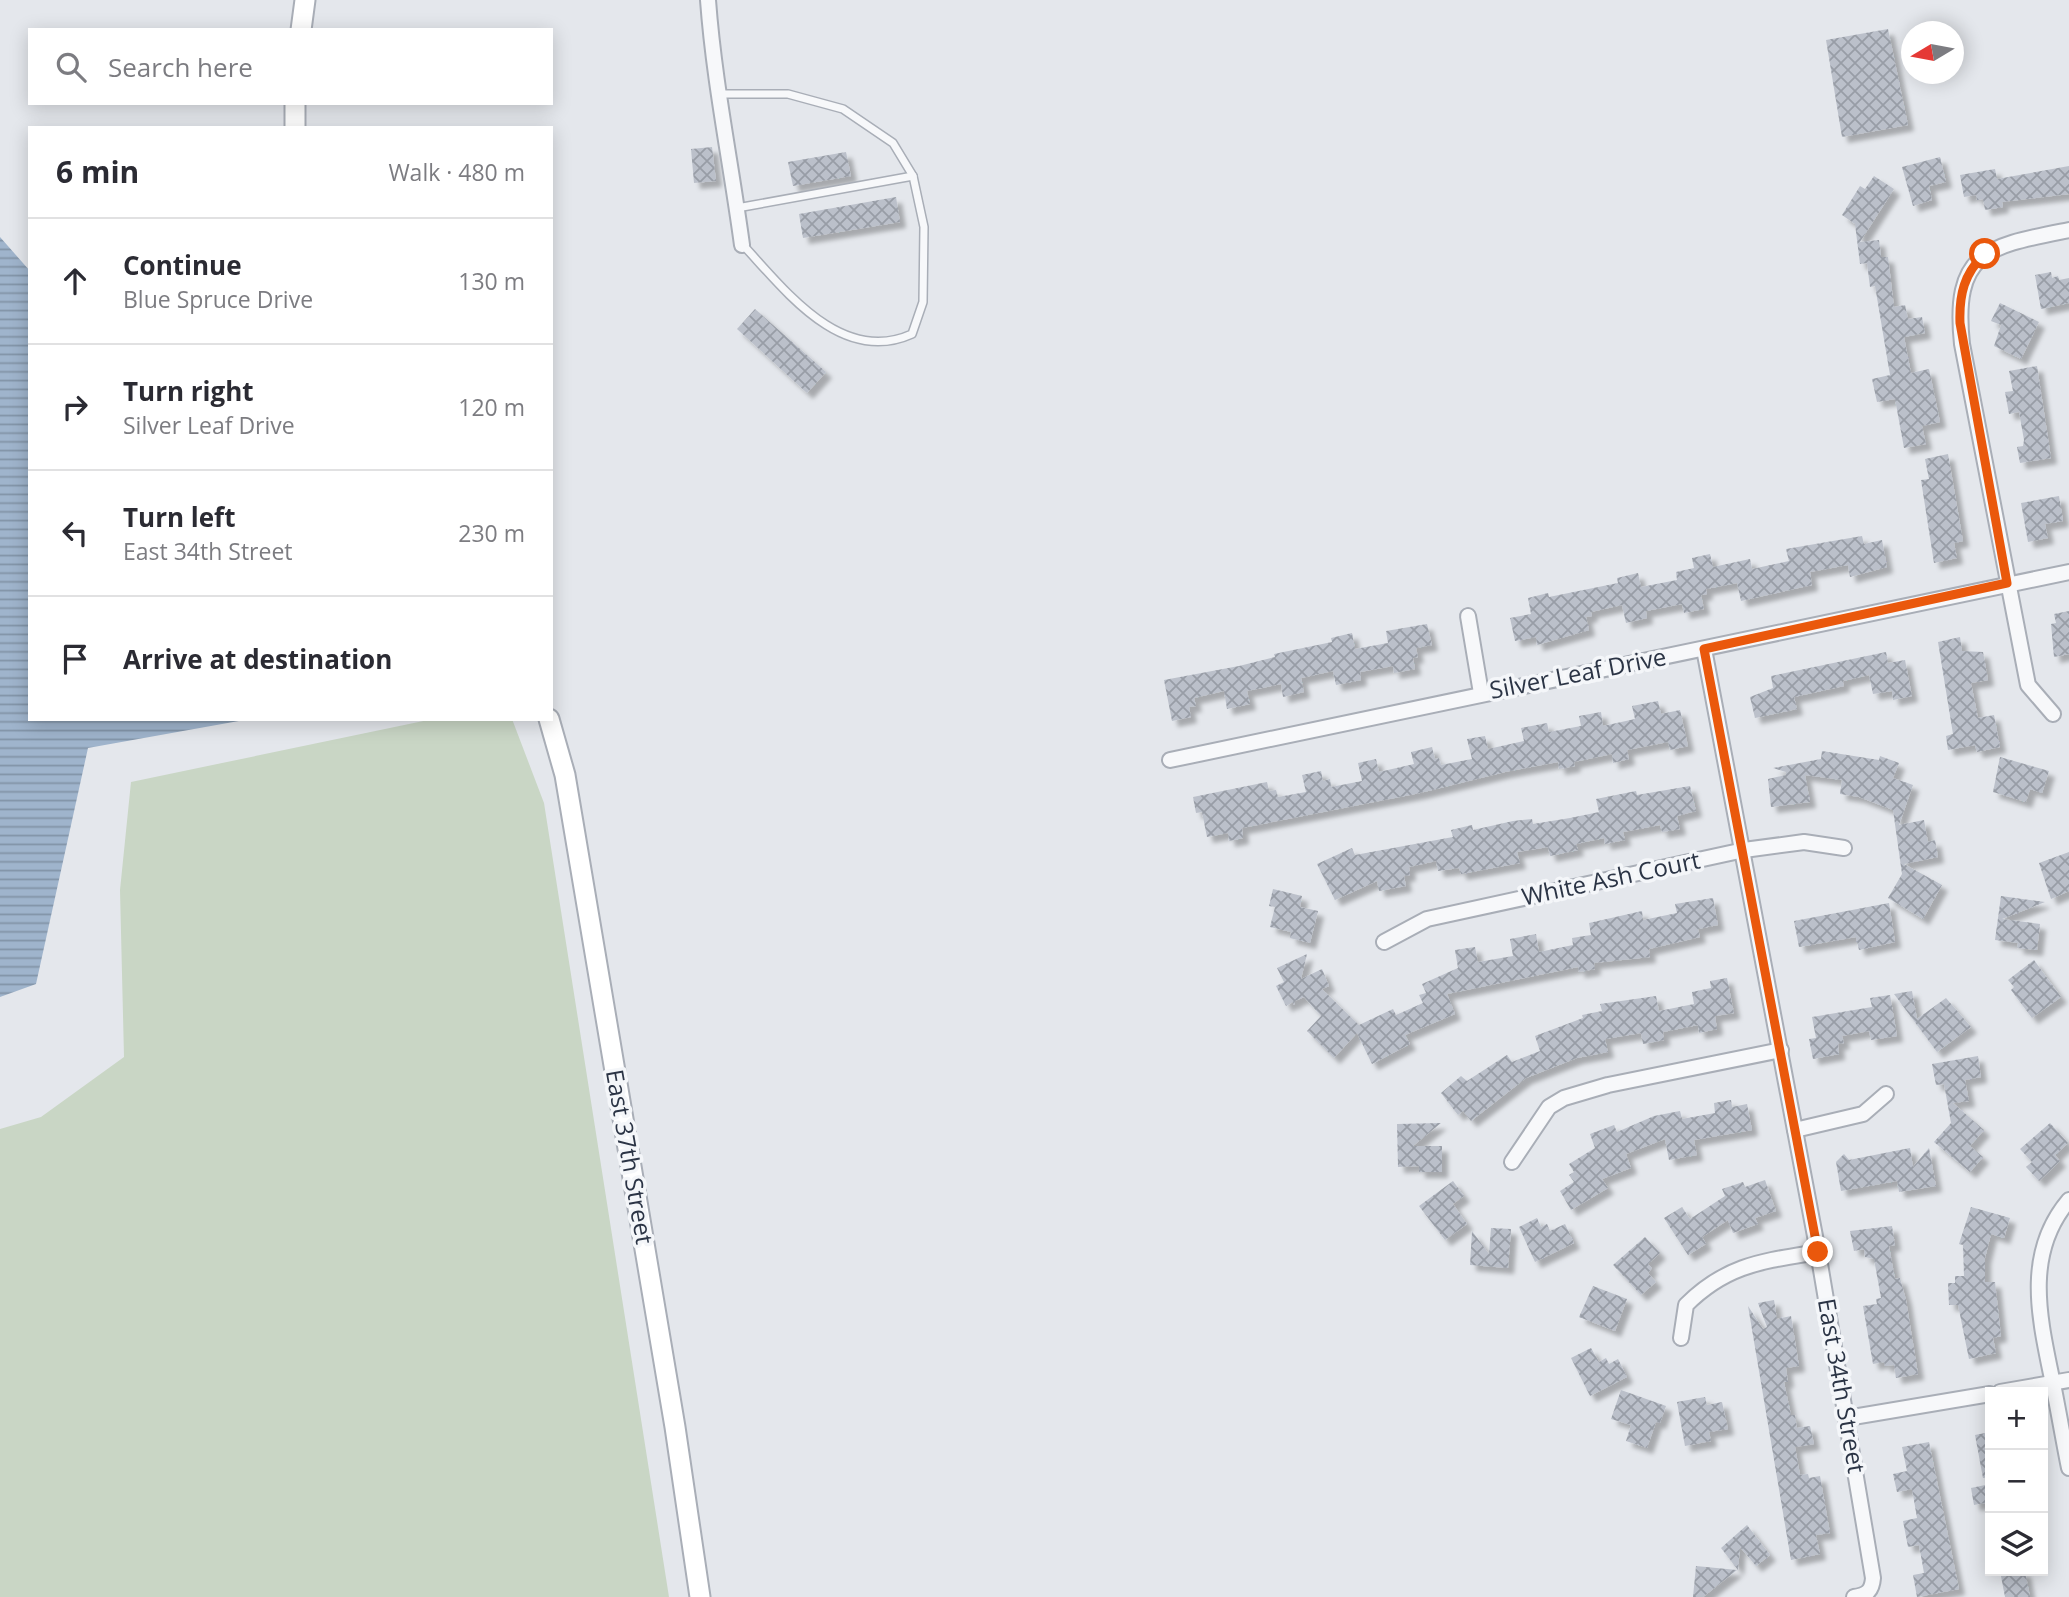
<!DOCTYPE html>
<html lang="en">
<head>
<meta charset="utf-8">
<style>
	:root { --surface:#fff; --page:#f7f7f7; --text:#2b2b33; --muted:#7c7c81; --line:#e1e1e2 }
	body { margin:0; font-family:"Open Sans",sans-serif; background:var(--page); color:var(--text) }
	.controls { position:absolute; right:21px; bottom:21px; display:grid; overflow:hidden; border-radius:0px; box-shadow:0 4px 18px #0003 }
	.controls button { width:63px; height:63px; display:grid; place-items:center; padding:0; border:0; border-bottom:2px solid var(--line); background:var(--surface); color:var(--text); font:35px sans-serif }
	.compass { position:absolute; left:1901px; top:21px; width:63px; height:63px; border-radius:50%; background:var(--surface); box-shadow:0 4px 18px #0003; rotate:260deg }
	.stop { position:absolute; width:21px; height:21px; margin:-16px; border:5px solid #ea580c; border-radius:50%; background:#fff }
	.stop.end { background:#ea580c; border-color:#fff; box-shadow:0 2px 7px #0008 }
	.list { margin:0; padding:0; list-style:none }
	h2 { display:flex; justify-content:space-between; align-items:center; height:91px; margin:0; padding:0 28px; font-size:30px }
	h2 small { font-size:23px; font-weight:400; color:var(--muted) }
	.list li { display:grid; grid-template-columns:46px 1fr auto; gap:21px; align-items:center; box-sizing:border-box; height:126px; padding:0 28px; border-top:2px solid var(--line) }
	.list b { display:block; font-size:26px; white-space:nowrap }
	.list p { margin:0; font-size:23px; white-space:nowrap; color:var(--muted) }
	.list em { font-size:23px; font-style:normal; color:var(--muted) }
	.icon { flex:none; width:38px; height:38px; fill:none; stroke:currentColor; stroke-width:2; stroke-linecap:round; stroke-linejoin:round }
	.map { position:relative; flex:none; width:2069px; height:1597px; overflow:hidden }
	.search { position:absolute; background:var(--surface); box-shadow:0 4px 18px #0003; left:28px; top:28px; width:525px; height:77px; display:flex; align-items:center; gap:18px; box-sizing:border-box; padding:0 24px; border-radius:0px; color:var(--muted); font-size:26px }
	.panel { position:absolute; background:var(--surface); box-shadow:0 4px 18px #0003; left:28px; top:126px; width:525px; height:595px; border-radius:0px }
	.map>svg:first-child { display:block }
</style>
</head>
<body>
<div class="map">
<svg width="2069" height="1597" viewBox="0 0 2069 1597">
	<defs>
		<pattern id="water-rules" width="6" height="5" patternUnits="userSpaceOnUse" patternTransform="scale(1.75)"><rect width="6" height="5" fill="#9fb4cc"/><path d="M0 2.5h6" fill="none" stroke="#8293a7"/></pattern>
		<pattern id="building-cross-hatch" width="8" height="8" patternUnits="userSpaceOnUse" patternTransform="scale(1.75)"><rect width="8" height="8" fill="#bbc0ca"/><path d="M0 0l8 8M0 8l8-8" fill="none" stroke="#989da6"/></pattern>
		<filter id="shadow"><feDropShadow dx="6" dy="6" stdDeviation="2" flood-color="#0004"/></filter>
	</defs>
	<rect width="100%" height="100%" fill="#e4e7ec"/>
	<polygon fill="#c9d6c5" points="433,719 512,719 544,803 669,1597 0,1597 0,1129 41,1117 124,1057 120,890 131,782"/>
	<polygon fill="url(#water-rules)" points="0,237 30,271 30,719 250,719 88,748 36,984 0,997"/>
	<g fill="url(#building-cross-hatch)" filter="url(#shadow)">
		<polygon points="1888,29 1908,125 1842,137 1826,40"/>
		<polygon points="712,147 716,181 694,183 691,149"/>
		<polygon points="846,152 851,176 793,186 788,162"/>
		<polygon points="1940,157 1946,182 1929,186 1932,200 1913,206 1902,167"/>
		<polygon points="2069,166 2069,194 2002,202 2003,207 1985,210 1983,199 1977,200 1976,195 1964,197 1960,175 1995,169 1997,179"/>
		<polygon points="1874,176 1894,189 1860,242 1879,240 1881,257 1888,257 1894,307 1905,305 1908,319 1922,317 1925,333 1904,337 1911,373 1929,369 1940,422 1922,426 1926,444 1904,448 1895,399 1877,402 1872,379 1890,375 1875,286 1870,287 1867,263 1860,264 1855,224 1842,215 1860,186 1865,189"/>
		<polygon points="896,197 900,222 803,238 799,214"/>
		<polygon points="2051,272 2052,278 2058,276 2059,280 2069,278 2069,303 2041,309 2035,275"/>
		<polygon points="2000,303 2039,322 2021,359 1994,346 2001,325 1991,321"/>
		<polygon points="755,309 826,372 807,393 737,329"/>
		<polygon points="2037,366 2051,458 2020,463 2017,447 2023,446 2024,440 2019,412 2009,414 2005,392 2013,391 2009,371"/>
		<polygon points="1948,454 1963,541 1954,543 1957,558 1934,563 1921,480 1929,479 1925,459"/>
		<polygon points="2059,496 2063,521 2045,524 2048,538 2028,542 2021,503"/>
		<polygon points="1862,536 1864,544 1882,540 1887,567 1850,577 1848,565 1810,572 1812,585 1741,601 1737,583 1706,589 1707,594 1701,595 1704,609 1684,613 1682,604 1646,611 1647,618 1626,623 1622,605 1591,612 1592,616 1586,617 1589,630 1537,645 1536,637 1515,641 1510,618 1531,614 1528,598 1548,593 1549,597 1618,583 1617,578 1638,573 1641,587 1677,580 1676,572 1694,568 1692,558 1710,554 1713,567 1750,559 1752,569 1789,561 1786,549"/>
		<polygon points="2069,611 2069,654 2054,657 2051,624 2056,623 2054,614"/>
		<polygon points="1427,624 1432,645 1416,648 1418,657 1413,658 1415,669 1394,673 1393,666 1360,672 1361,680 1336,685 1333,671 1301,678 1304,692 1283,697 1281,684 1247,691 1250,704 1227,709 1224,691 1194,698 1196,706 1189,707 1191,717 1172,721 1164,680 1239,666 1275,657 1274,654 1332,642 1331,638 1352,633 1355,649 1388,643 1386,631"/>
		<polygon points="1960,637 1962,651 1983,652 1988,680 1971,683 1978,718 1994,715 2000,747 1977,752 1975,745 1948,750 1946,736 1953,734 1938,642"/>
		<polygon points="1886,652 1888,663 1905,660 1912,696 1893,700 1892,691 1873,694 1869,675 1843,681 1844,686 1794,697 1797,709 1755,718 1750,697 1773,688 1771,676"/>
		<polygon points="1658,701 1661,714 1680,710 1688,746 1670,750 1668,742 1627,750 1629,759 1613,763 1612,754 1574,762 1575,766 1559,769 1558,762 1505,772 1420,793 1242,828 1243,838 1229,841 1228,833 1207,837 1202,812 1196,813 1193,797 1267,782 1269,791 1276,790 1278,797 1306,792 1302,775 1321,771 1323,781 1330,779 1331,787 1362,781 1358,763 1376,759 1379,772 1414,764 1411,752 1432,747 1435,759 1439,758 1441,765 1472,759 1467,739 1485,736 1488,749 1524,741 1521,728 1547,723 1549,732 1581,726 1579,716 1601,712 1603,726 1635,719 1632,706"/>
		<polygon points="1822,751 1879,760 1880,756 1899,763 1893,778 1913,785 1899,825 1924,820 1928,842 1935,840 1938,857 1904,864 1942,885 1923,919 1888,898 1902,874 1893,810 1859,797 1840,794 1842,780 1805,775 1810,802 1771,807 1768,779 1786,775 1786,772 1773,768 1821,759"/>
		<polygon points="2000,757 2049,771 2042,793 2030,789 2026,802 1993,792"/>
		<polygon points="1690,786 1696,811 1677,816 1680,829 1662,832 1660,825 1623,832 1625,840 1605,844 1604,838 1576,844 1578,850 1550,856 1548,847 1517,852 1520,863 1461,874 1459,868 1438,871 1436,861 1409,867 1410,875 1404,876 1406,886 1379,891 1377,881 1335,900 1317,864 1352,848 1355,855 1453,837 1451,830 1472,825 1473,830 1513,821 1532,819 1533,824 1570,818 1599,812 1596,799 1636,791 1637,795"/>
		<polygon points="2069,852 2069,891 2051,899 2039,863"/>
		<polygon points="1273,889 1302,896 1300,907 1318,911 1310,943 1290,938 1291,932 1270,927 1275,907 1269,906"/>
		<polygon points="2001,896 2045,902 2002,919 2040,924 2037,950 2017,948 2018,943 1995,940"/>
		<polygon points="1713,898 1718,925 1698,929 1700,937 1649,949 1650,957 1594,963 1595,969 1579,972 1578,967 1447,994 1455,1014 1405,1035 1410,1044 1372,1064 1357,1033 1334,1058 1307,1031 1321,1016 1304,997 1295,1001 1294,1005 1293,1002 1286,1006 1276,986 1284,982 1277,968 1307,954 1301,979 1322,969 1329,986 1322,989 1359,1025 1393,1009 1396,1015 1423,1003 1419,995 1426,993 1422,984 1458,968 1455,950 1475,947 1478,962 1513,956 1510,939 1536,934 1539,952 1573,945 1572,938 1591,935 1589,923 1642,911 1643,920 1677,913 1675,904"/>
		<polygon points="1889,903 1895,942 1859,950 1856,937 1799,947 1794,921"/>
		<polygon points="2034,960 2061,997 2032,1018 2011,990 2014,987 2008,980"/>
		<polygon points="1727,978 1734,1013 1715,1016 1717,1029 1699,1033 1698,1025 1663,1032 1664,1040 1643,1044 1641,1033 1605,1039 1608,1052 1577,1058 1526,1078 1471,1121 1463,1111 1458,1115 1441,1093 1461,1076 1467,1081 1507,1055 1512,1062 1540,1051 1535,1036 1583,1018 1582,1015 1602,1011 1600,1004 1656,996 1659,1011 1694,1004 1692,992 1711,988 1710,981"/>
		<polygon points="1912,991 1917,1019 1946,998 1971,1027 1937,1052 1894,994"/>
		<polygon points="1890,995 1897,1036 1871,1040 1869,1031 1842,1036 1844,1043 1838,1044 1839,1054 1813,1059 1809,1039 1816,1038 1812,1017 1872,1007 1870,998"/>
		<polygon points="1978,1056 1981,1077 1965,1080 1969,1101 1953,1103 1984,1130 1970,1146 1983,1157 1970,1172 1934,1142 1951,1123 1944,1084 1936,1085 1932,1064"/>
		<polygon points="1731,1100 1732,1107 1747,1104 1752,1130 1694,1140 1697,1155 1669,1160 1665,1139 1626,1154 1631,1168 1602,1179 1608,1188 1571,1210 1560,1191 1574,1182 1569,1175 1574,1172 1569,1164 1595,1148 1590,1134 1614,1125 1617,1132 1654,1116 1680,1111 1682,1119 1715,1113 1714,1103"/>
		<polygon points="1441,1123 1413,1146 1442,1146 1442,1172 1419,1172 1419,1166 1398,1167 1397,1124"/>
		<polygon points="2050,1123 2068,1143 2055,1155 2060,1161 2039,1181 2026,1167 2032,1162 2020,1149"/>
		<polygon points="1910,1148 1913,1167 1929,1148 1936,1186 1899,1192 1897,1181 1841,1191 1836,1162 1844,1154 1849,1160"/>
		<polygon points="1765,1180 1776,1211 1755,1218 1758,1224 1733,1233 1728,1220 1702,1237 1706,1244 1688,1255 1664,1218 1682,1207 1690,1219 1725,1196 1722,1189 1743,1182 1745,1187"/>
		<polygon points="1453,1181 1464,1196 1453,1204 1467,1224 1445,1240 1419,1206"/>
		<polygon points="1971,1207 2010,1218 2004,1238 1991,1234 1985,1258 1985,1282 1995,1282 2001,1336 1993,1338 1996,1353 1969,1359 1958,1305 1949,1305 1948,1283 1955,1283 1955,1276 1964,1276 1963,1245 1959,1244"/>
		<polygon points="1537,1218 1541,1227 1547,1224 1550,1231 1565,1224 1574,1243 1535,1262 1519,1227"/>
		<polygon points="1892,1226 1895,1245 1889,1246 1895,1279 1900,1278 1906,1300 1918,1374 1896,1378 1894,1365 1885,1366 1884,1362 1873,1364 1863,1306 1877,1304 1876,1299 1881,1298 1874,1259 1865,1257 1864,1249 1854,1251 1850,1231"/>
		<polygon points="1491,1228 1511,1229 1508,1268 1470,1265 1472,1231 1489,1254"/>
		<polygon points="1645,1237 1660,1253 1648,1264 1652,1268 1648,1273 1656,1282 1641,1295 1613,1265"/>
		<polygon points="1593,1286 1627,1299 1615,1331 1579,1317"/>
		<polygon points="1774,1300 1777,1319 1791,1316 1799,1366 1786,1368 1788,1382 1784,1382 1791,1415 1795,1415 1797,1428 1810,1426 1814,1444 1795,1447 1800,1475 1808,1474 1809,1478 1820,1476 1830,1533 1816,1535 1820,1554 1791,1560 1748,1306 1763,1329 1767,1327 1758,1303"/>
		<polygon points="1591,1348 1599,1362 1606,1358 1609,1364 1618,1359 1627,1377 1590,1396 1571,1358"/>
		<polygon points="1621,1390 1666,1406 1660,1423 1656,1422 1647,1448 1626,1441 1631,1425 1611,1419"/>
		<polygon points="1705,1397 1707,1405 1722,1402 1728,1429 1709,1432 1711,1441 1685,1446 1677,1402"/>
		<polygon points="1990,1432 1990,1477 1983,1478 1975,1435"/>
		<polygon points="1929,1442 1959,1589 1917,1597 1913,1575 1924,1573 1919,1545 1908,1547 1903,1521 1917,1518 1912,1489 1897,1492 1893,1474 1907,1471 1902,1447"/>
		<polygon points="1990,1484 1990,1502 1974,1505 1971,1488"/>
		<polygon points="1747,1525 1770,1555 1756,1566 1740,1547 1738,1570 1721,1548"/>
		<polygon points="1696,1566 1737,1570 1703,1597 1693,1597"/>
		<polygon points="2000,1571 2025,1571 2030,1597 2005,1597"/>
	</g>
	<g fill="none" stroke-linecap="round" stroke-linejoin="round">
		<g stroke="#a9aeb7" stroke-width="10">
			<g id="service">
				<path d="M719 94H788L843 109 893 143 913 176 924 227 923 302 912 334C841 366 785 290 743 245"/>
				<polyline points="737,208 913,176"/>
			</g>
		</g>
		<g stroke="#a9aeb7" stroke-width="18">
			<g id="minor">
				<path d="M708 0C714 82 731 163 742 245"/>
				<polyline points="1468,616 1481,693"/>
				<path d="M1704 649 1818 1252 1873 1578C1872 1591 1867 1595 1854 1597"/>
				<path d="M2053 714 2028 685 1962 344C1952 250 1989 246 2069 230"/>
				<polyline points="1170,760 2069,572"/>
				<polyline points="1384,942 1427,919 1744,850 1804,842 1844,848"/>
				<polyline points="1795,1130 1863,1114 1886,1094"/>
				<polyline points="1512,1162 1549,1107 1564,1098 1608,1085 1781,1050"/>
				<path d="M2069 1200C2024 1253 2039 1316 2052 1379 2058 1408 2063 1438 2069 1468"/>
				<path d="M1681 1338 1686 1305C1727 1264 1764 1261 1818 1252"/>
				<polyline points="2000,1392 2069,1380"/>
				<polyline points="1847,1418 1990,1394"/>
			</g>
		</g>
		<g stroke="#a9aeb7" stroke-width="23">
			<g id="secondary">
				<polyline points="301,30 305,0"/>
				<polyline points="295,128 295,103"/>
				<polyline points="549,719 565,775 675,1427 700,1597"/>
			</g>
		</g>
		<use href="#service" stroke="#f7f8fa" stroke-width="7"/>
		<use href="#minor" stroke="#f7f8fa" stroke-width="14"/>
		<use href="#secondary" stroke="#fff" stroke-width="19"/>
	</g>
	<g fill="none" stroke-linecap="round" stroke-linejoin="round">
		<path stroke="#ea580c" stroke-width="9" d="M1818 1252 1704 649 2007 583 1960 323C1959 295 1964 273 1985 254"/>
	</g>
	<g text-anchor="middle" stroke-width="7" stroke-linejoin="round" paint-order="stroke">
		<g font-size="24" fill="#2b3445" stroke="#f4f6f9">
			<text transform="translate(1578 674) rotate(-11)" y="8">Silver Leaf Drive</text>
			<text transform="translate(1611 879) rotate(-12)" y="8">White Ash Court</text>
			<text transform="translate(629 1157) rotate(80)" y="8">East 37th Street</text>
			<text transform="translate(1841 1386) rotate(80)" y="8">East 34th Street</text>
		</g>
	</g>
</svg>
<div class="controls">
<button>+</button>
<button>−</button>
<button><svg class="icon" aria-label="layers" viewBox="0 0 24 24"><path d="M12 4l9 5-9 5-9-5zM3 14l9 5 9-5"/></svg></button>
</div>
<svg class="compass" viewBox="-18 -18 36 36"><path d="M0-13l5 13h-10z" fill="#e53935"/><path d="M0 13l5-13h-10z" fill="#7c7c81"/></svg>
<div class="stop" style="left:1985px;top:254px"></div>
<div class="stop end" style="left:1818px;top:1252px"></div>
<div class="search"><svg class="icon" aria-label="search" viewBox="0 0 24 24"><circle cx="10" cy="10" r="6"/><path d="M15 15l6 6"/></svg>Search here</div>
<section class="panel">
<h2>6 min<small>Walk · 480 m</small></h2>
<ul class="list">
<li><svg class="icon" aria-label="ahead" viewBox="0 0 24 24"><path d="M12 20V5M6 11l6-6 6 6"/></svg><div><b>Continue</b><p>Blue Spruce Drive</p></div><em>130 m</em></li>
<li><svg class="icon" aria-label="right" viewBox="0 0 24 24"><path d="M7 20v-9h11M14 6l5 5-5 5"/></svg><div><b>Turn right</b><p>Silver Leaf Drive</p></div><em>120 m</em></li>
<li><svg class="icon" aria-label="left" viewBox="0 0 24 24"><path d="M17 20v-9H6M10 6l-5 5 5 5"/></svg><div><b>Turn left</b><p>East 34th Street</p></div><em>230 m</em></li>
<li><svg class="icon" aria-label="arrive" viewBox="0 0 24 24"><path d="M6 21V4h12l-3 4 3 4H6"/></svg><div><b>Arrive at destination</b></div></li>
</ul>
</section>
</div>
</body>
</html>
